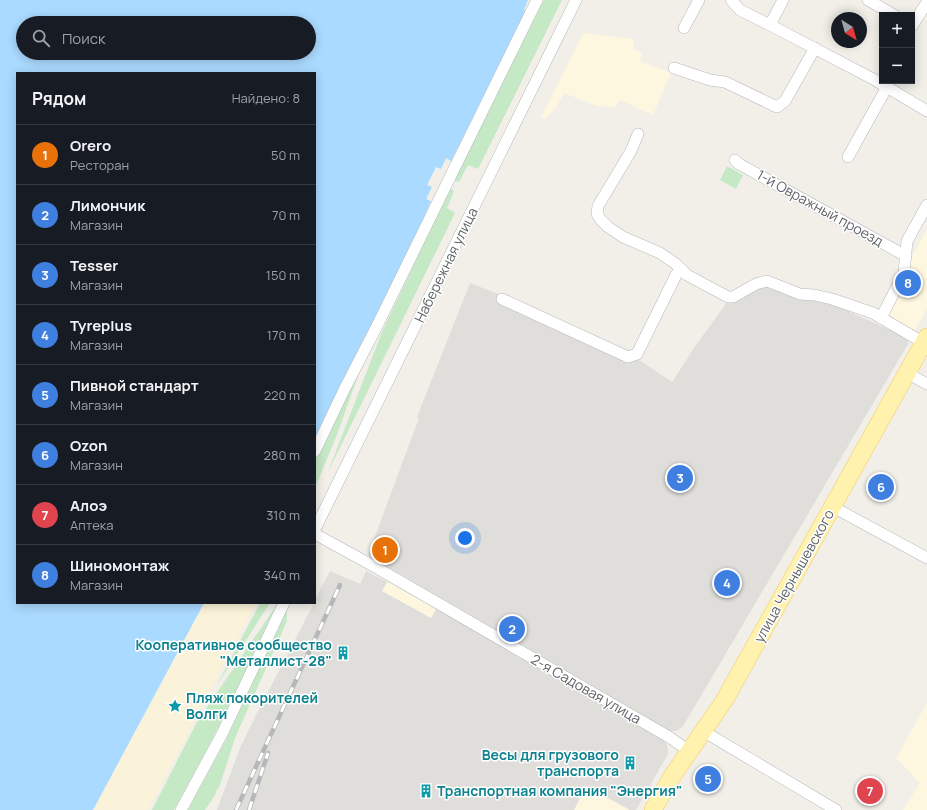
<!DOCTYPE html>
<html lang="ru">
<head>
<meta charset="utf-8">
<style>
	:root { --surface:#171b24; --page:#242831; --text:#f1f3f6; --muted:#9ea1a6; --line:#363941; --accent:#2563eb }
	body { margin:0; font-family:Manrope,sans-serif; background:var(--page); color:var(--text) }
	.controls { position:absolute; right:12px; top:12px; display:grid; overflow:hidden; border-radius:0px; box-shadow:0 2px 10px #0003 }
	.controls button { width:36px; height:36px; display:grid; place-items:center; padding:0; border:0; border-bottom:1px solid var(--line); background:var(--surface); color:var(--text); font:20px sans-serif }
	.compass { position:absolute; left:831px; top:12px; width:36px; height:36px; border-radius:50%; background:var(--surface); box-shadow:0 2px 10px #0003; rotate:143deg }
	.you { position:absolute; left:465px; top:538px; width:14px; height:14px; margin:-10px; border:3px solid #fff; border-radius:50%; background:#1a73e8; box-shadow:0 0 0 6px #1a73e833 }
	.badge { display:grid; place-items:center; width:26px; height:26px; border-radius:50%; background:var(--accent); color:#fff; font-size:13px; font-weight:700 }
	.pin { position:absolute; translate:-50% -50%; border:2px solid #fff; box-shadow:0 1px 4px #0006 }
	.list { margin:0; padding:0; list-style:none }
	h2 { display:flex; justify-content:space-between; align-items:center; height:52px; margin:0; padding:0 16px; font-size:17px }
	h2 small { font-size:13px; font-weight:400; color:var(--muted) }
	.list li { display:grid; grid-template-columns:26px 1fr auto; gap:12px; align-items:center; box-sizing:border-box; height:60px; padding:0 16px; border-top:1px solid var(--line) }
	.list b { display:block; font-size:15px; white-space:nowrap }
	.list p { margin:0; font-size:13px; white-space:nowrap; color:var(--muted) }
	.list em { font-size:13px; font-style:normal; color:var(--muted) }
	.icon { flex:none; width:22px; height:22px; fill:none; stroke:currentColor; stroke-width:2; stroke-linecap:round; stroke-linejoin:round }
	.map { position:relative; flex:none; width:927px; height:810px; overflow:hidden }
	.search { position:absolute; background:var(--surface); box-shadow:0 2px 10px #0003; left:16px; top:16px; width:300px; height:44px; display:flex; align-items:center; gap:10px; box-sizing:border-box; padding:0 14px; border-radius:22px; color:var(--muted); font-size:15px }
	.panel { position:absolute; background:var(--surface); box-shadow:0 2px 10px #0003; left:16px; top:72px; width:300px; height:532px; border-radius:0px }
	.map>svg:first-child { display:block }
</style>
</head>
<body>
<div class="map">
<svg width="927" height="810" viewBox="0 0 927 810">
	<rect width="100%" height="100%" fill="#f1efe8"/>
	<g fill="#fef7e0">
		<polygon points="583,33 634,39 633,48 642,53 640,61 671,73 653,115 620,100 616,107 597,106 564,93 558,104 546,119 541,117"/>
		<polygon points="927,229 927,309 915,330 912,331 886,317 908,264"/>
		<polygon points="387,582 437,608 431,618 381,591"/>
		<polygon points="927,703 927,810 903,810 920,783 896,758"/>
		<polygon points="586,786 630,810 574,810"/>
	</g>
	<g fill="#e0deda">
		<polygon points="470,283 501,295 636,358 672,382 696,345 728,301 766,284 816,297 897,333 907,340 908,344 682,728 676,731 670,731 516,642 368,555 419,418 417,417"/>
		<polygon points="330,571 360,584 366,571 387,582 382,591 431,618 437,608 663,740 667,745 668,754 636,810 630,810 586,786 574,810 217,810 240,748 256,715 314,603 315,603 315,600"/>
	</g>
	<g fill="#c5e8c5">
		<polygon points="544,0 562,0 478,169 468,165 459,182 454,180"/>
		<polygon points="727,166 743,175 736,189 720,180"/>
		<polygon points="450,189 454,191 447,208 455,213 328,472 382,332"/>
		<polygon points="365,356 338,432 315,488 315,459"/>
		<polygon points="260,603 270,603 217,685"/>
		<polygon points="278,603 224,717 174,810 152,810 197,722"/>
		<polygon points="287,608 287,621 235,738 219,788 217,789 215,795 205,810 188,810 226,740"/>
	</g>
	<polygon fill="#fbf3d9" points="204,603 256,603 148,810 93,810"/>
	<path fill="#aadaff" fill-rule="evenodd" d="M0 0H528L524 10 527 12 451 161 446 158 441 169 436 167 427 185 432 187 426 199 431 201 416 236 315 440V73H17V603H204L93 810H0ZM23 23H309V53H23Z"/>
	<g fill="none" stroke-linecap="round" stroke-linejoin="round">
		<g stroke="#b5b8bc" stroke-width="12">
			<g id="street">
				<polyline points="731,0 740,10 770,25 875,80 927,111"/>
				<polyline points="868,0 894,15"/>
				<polyline points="770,25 783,0"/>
				<polyline points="912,26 927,2"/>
				<polyline points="684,28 699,0"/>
				<polyline points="674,68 710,80 725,82 777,107 785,101 815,48"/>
				<polyline points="638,134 631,151 598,206 597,214 601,220 608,227 623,237 660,253 676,264 687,275 728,297 733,297 756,284 767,281 800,294 814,295 832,299 873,313 924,343"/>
				<polyline points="848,157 887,87"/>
				<polyline points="735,160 739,164 906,256"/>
				<polyline points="502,299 628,357 637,354 676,275 681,269"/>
				<polyline points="881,318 904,273 907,241 927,205"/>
				<polyline points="907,373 927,384"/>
				<polyline points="315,451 344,390 377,326 537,0"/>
				<polyline points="833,507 927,558"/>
				<polyline points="315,529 576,0"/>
				<polyline points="315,534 377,568 669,737 689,751"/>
				<polyline points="703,731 836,810"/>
				<polyline points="181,810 222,734 284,603"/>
			</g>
		</g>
		<g stroke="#f2c960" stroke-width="18">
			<polyline id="primary" points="653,810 671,778 724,701 927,337"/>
		</g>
		<use href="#street" stroke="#fff" stroke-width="11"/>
		<use href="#primary" stroke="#fff2af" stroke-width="17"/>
		<g stroke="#b6b7b8" stroke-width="4.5">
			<g id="rail">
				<polyline points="236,810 340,585"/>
				<polyline points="249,810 268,753"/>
			</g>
		</g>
		<use href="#rail" stroke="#fff" stroke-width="3" stroke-dasharray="9" stroke-linecap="butt"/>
	</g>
	<defs>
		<g id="building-bare" transform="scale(1.08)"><path d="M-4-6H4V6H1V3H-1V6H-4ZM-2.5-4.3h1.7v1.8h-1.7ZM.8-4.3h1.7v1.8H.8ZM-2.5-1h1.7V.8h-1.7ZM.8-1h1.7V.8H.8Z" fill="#0f9aa8" stroke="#fff" stroke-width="2.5" paint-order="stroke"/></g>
		<g id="sight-bare" transform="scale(1.08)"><path d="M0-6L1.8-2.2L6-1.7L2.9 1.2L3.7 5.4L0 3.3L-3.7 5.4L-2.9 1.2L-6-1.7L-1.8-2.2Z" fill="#0f9aa8" stroke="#fff" stroke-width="2.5" paint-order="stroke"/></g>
	</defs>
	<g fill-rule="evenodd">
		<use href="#building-bare" x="343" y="653"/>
		<use href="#sight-bare" x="175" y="706"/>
		<use href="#building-bare" x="630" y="763"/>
		<use href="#building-bare" x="426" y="791"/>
	</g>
	<g text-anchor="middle" stroke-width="3" stroke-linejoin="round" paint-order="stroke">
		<g font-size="14" fill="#5f6368" stroke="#fff">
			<text transform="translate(820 208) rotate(29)" y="5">1-й Овражный проезд</text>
			<text transform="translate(446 265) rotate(-64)" y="5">Набережная улица</text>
			<text transform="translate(794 576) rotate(-61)" y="5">улица Чернышевского</text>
			<text transform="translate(586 689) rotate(30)" y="5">2-я Садовая улица</text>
		</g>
		<g font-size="14" font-weight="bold" fill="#0d838f" stroke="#fff" text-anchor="end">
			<text x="332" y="650">Кооперативное сообщество<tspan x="332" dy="16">"Металлист-28"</tspan></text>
			<text x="186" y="703" text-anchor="start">Пляж покорителей<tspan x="186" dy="16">Волги</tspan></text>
			<text x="619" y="760">Весы для грузового<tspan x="619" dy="16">транспорта</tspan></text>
			<text x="437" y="796" text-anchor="start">Транспортная компания "Энергия"</text>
		</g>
	</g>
</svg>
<div class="controls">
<button>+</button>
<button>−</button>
</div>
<svg class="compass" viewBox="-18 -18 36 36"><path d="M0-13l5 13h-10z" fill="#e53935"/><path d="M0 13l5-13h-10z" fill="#9ea1a6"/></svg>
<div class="you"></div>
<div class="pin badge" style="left:385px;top:550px;background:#e8710a">1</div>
<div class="pin badge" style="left:512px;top:629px;background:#3f7fe0">2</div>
<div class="pin badge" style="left:680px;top:478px;background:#3f7fe0">3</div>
<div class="pin badge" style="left:727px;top:583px;background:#3f7fe0">4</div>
<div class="pin badge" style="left:708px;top:779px;background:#3f7fe0">5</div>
<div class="pin badge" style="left:881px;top:487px;background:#3f7fe0">6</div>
<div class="pin badge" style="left:870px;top:791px;background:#e0444e">7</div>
<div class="pin badge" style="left:908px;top:283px;background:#3f7fe0">8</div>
<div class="search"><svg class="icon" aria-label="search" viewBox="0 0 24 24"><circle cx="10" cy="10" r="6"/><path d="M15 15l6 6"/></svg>Поиск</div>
<section class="panel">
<h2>Рядом<small>Найдено: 8</small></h2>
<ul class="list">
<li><span class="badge" style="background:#e8710a">1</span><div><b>Orero</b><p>Ресторан</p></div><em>50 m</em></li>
<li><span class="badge" style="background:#3f7fe0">2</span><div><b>Лимончик</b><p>Магазин</p></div><em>70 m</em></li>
<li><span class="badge" style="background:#3f7fe0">3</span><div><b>Tesser</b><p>Магазин</p></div><em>150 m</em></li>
<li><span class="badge" style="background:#3f7fe0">4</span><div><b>Tyreplus</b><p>Магазин</p></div><em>170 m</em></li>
<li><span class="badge" style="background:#3f7fe0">5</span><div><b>Пивной стандарт</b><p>Магазин</p></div><em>220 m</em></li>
<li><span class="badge" style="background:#3f7fe0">6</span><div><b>Ozon</b><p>Магазин</p></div><em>280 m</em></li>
<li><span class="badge" style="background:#e0444e">7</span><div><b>Алоэ</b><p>Аптека</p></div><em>310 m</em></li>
<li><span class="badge" style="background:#3f7fe0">8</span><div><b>Шиномонтаж</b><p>Магазин</p></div><em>340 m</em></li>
</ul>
</section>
</div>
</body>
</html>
